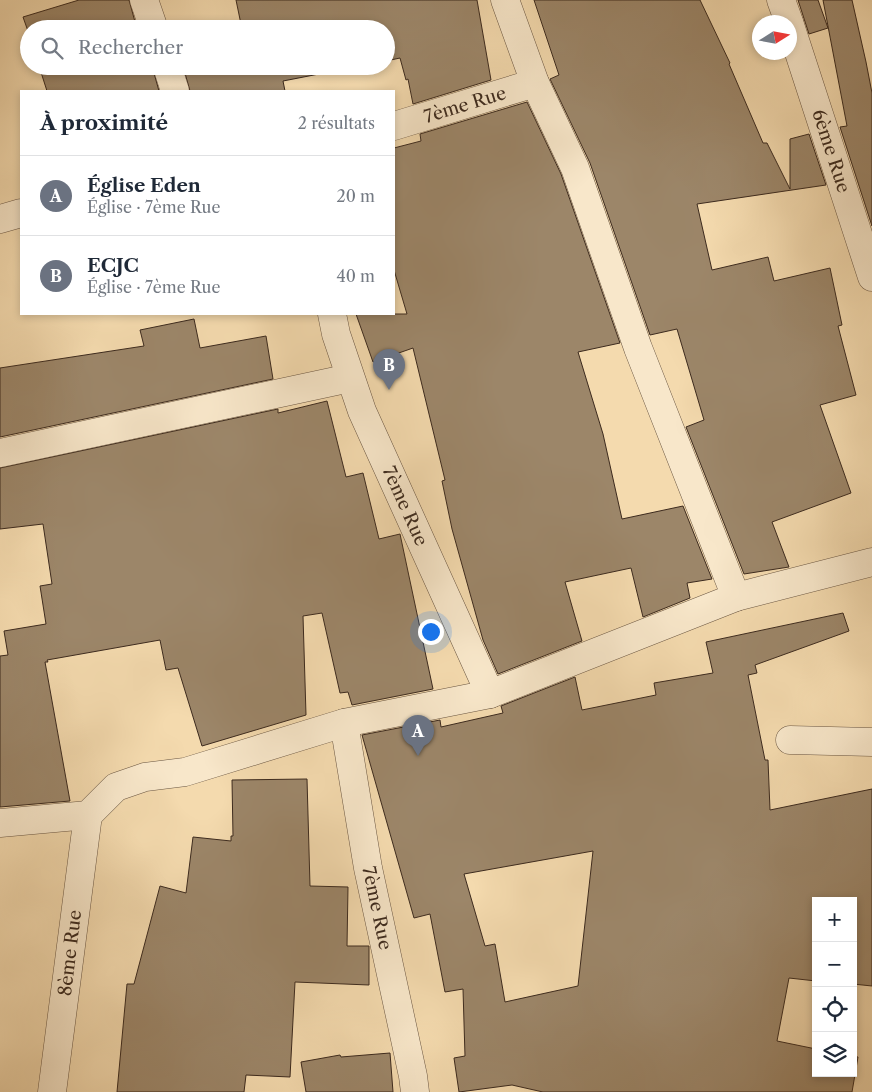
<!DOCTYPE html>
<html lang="fr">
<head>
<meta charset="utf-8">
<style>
	:root { --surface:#fff; --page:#f2f2f3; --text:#1f2937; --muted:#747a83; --line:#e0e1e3; --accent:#2563eb }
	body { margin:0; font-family:"Libre Caslon Text",serif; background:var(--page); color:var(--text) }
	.controls { position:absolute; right:15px; bottom:15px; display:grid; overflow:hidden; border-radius:0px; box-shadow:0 2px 8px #0003 }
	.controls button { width:45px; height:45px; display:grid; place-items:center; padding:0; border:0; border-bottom:1px solid var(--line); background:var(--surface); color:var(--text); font:25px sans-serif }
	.compass { position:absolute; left:752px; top:15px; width:45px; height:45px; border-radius:50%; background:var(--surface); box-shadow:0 2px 8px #0003; rotate:79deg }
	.you { position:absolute; left:430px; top:631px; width:18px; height:18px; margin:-12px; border:4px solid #fff; border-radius:50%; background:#1a73e8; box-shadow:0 0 0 8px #1a73e833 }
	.badge { display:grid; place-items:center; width:32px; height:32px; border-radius:50%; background:var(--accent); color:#fff; font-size:16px; font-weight:700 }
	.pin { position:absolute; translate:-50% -41px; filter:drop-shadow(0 1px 2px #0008) }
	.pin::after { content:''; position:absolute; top:26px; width:18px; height:15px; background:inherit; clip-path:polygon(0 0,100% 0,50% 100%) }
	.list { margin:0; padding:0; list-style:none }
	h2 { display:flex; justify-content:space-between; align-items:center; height:65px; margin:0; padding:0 20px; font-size:21px }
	h2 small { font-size:16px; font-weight:400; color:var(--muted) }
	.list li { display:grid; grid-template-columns:32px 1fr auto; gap:15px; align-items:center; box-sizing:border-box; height:80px; padding:0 20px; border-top:1px solid var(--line) }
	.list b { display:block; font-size:19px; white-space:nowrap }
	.list p { margin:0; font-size:16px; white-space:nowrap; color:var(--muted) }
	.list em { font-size:16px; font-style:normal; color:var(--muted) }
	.icon { flex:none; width:28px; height:28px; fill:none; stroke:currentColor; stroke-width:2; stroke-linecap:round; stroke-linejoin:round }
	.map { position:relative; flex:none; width:872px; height:1092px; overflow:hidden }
	.search { position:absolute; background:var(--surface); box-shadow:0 2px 8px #0003; left:20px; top:20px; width:375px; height:55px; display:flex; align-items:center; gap:12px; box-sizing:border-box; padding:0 18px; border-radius:28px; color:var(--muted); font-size:19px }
	.panel { position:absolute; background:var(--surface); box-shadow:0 2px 8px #0003; left:20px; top:90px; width:375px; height:225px; border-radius:0px }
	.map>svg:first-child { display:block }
</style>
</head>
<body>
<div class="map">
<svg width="872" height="1092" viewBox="0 0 872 1092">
	<rect width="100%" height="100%" fill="#f4daae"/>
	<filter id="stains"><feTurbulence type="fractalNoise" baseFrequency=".004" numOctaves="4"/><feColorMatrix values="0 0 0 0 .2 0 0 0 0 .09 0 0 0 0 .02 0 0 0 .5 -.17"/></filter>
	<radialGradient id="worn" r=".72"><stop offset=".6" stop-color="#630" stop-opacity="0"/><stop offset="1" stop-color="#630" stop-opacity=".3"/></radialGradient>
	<g fill="#9c8669" stroke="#3c2a1e" fill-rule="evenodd">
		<polygon points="79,0 129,0 137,29 29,29 29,34 23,17"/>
		<polygon points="236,0 477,0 491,80 413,104 408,79 406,80 400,58 386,61 386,29 242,29"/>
		<polygon points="534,0 700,0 730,63 729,64 763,143 767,143 790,189 790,139 809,134 826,185 697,204 712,270 768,257 774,281 830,268 842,325 838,326 856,395 820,405 851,493 772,522 789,567 744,574 686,427 704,420 677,329 650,335 590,163 550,79 559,75"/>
		<polygon points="798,0 818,0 828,28 809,34"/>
		<polygon points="823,0 852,0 866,62 872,93 872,226 840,127 847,126"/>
		<polygon points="39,66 152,66 159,91 47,91"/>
		<polygon points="183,66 360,66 283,81 285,91 190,91"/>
		<polygon points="527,102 561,174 620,343 578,352 603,434 622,519 683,506 712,579 687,583 690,598 643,617 631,568 565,582 582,641 498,674 483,640 452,529 442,481 445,480 413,348 373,362 356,314 407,314 394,270 394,148 421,141 420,134"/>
		<polygon points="194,319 200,348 266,336 273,379 0,437 0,368 144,346 140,330"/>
		<polygon points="327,401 346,477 363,473 379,539 400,534 433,689 352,705 348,692 340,693 322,613 303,616 306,715 202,746 178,668 166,670 160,640 47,660 48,662 45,662 70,801 0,807 0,656 8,655 4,631 46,624 40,586 52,584 43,524 0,529 0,468 278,409 278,413"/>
		<path d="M843 613 849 631 755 665 757 673 748 675 765 760H768L770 810 872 789V986L853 984V901H816V981L789 978 777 1041 816 1049V1073H853V1056L858 1057 852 1092H543L512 1085 459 1092 454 1058 465 1056 463 989 445 992 430 914 414 918 362 735 440 720 441 727 503 713 501 706 575 677 582 710 656 695 654 683 713 673 706 642ZM593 851 578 986 505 1002 495 944 485 946 464 874Z"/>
		<polygon points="307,779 310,886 348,887 347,946 369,946 369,985 295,982 290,1077 246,1075 244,1092 117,1092 127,984 134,984 160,886 186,893 193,837 231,841 231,836 233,836 232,780"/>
		<polygon points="390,1053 393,1092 306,1092 301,1062 340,1055 341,1057"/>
	</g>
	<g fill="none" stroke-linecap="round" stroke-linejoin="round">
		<g stroke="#6a5642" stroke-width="29">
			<g id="street">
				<polyline points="144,0 154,29"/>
				<polyline points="505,0 535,83 575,168 638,348 736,597"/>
				<polyline points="781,0 789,22"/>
				<polyline points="790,25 872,277"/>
				<polyline points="167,66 175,91"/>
				<polyline points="394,126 535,83"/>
				<polyline points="0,219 21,213"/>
				<polyline points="332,314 336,334 362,411 490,694"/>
				<polyline points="0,453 350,378"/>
				<polyline points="344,723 368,868 413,1076 415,1092"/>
				<polyline points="790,740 872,742"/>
				<polyline points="0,823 88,815 116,787 145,777 185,772 344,723 490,694 736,597 872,562"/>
				<polyline points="52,1092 88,815"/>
			</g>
		</g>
		<use href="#street" stroke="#f8e7ca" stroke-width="28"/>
	</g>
	<g text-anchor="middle" stroke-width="4" stroke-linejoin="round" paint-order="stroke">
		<g font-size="18" fill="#3c2a1e" stroke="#f8e7ca">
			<text transform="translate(465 105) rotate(-17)" y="6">7ème Rue</text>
			<text transform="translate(831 151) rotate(72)" y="6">6ème Rue</text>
			<text transform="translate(405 506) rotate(66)" y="6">7ème Rue</text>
			<text transform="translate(377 908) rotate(78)" y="6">7ème Rue</text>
			<text transform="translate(70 953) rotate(-83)" y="6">8ème Rue</text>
		</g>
	</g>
	<rect width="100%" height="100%" filter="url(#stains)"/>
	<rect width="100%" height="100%" fill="url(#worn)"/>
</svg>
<div class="controls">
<button>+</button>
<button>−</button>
<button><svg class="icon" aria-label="locate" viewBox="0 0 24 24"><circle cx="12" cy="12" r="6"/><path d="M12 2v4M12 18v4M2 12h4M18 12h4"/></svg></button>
<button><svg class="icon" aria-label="layers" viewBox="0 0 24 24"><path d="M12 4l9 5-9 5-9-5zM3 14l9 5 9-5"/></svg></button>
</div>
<svg class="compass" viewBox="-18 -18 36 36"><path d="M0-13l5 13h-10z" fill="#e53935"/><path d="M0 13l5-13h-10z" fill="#747a83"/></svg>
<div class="you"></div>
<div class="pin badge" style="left:418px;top:756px;background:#6b7280">A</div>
<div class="pin badge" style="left:389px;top:390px;background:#6b7280">B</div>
<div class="search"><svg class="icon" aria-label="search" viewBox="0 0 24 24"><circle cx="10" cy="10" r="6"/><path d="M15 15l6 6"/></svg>Rechercher</div>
<section class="panel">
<h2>À proximité<small>2 résultats</small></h2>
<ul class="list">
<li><span class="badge" style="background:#6b7280">A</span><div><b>Église Eden</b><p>Église · 7ème Rue</p></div><em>20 m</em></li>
<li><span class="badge" style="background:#6b7280">B</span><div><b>ECJC</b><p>Église · 7ème Rue</p></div><em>40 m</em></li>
</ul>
</section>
</div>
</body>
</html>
